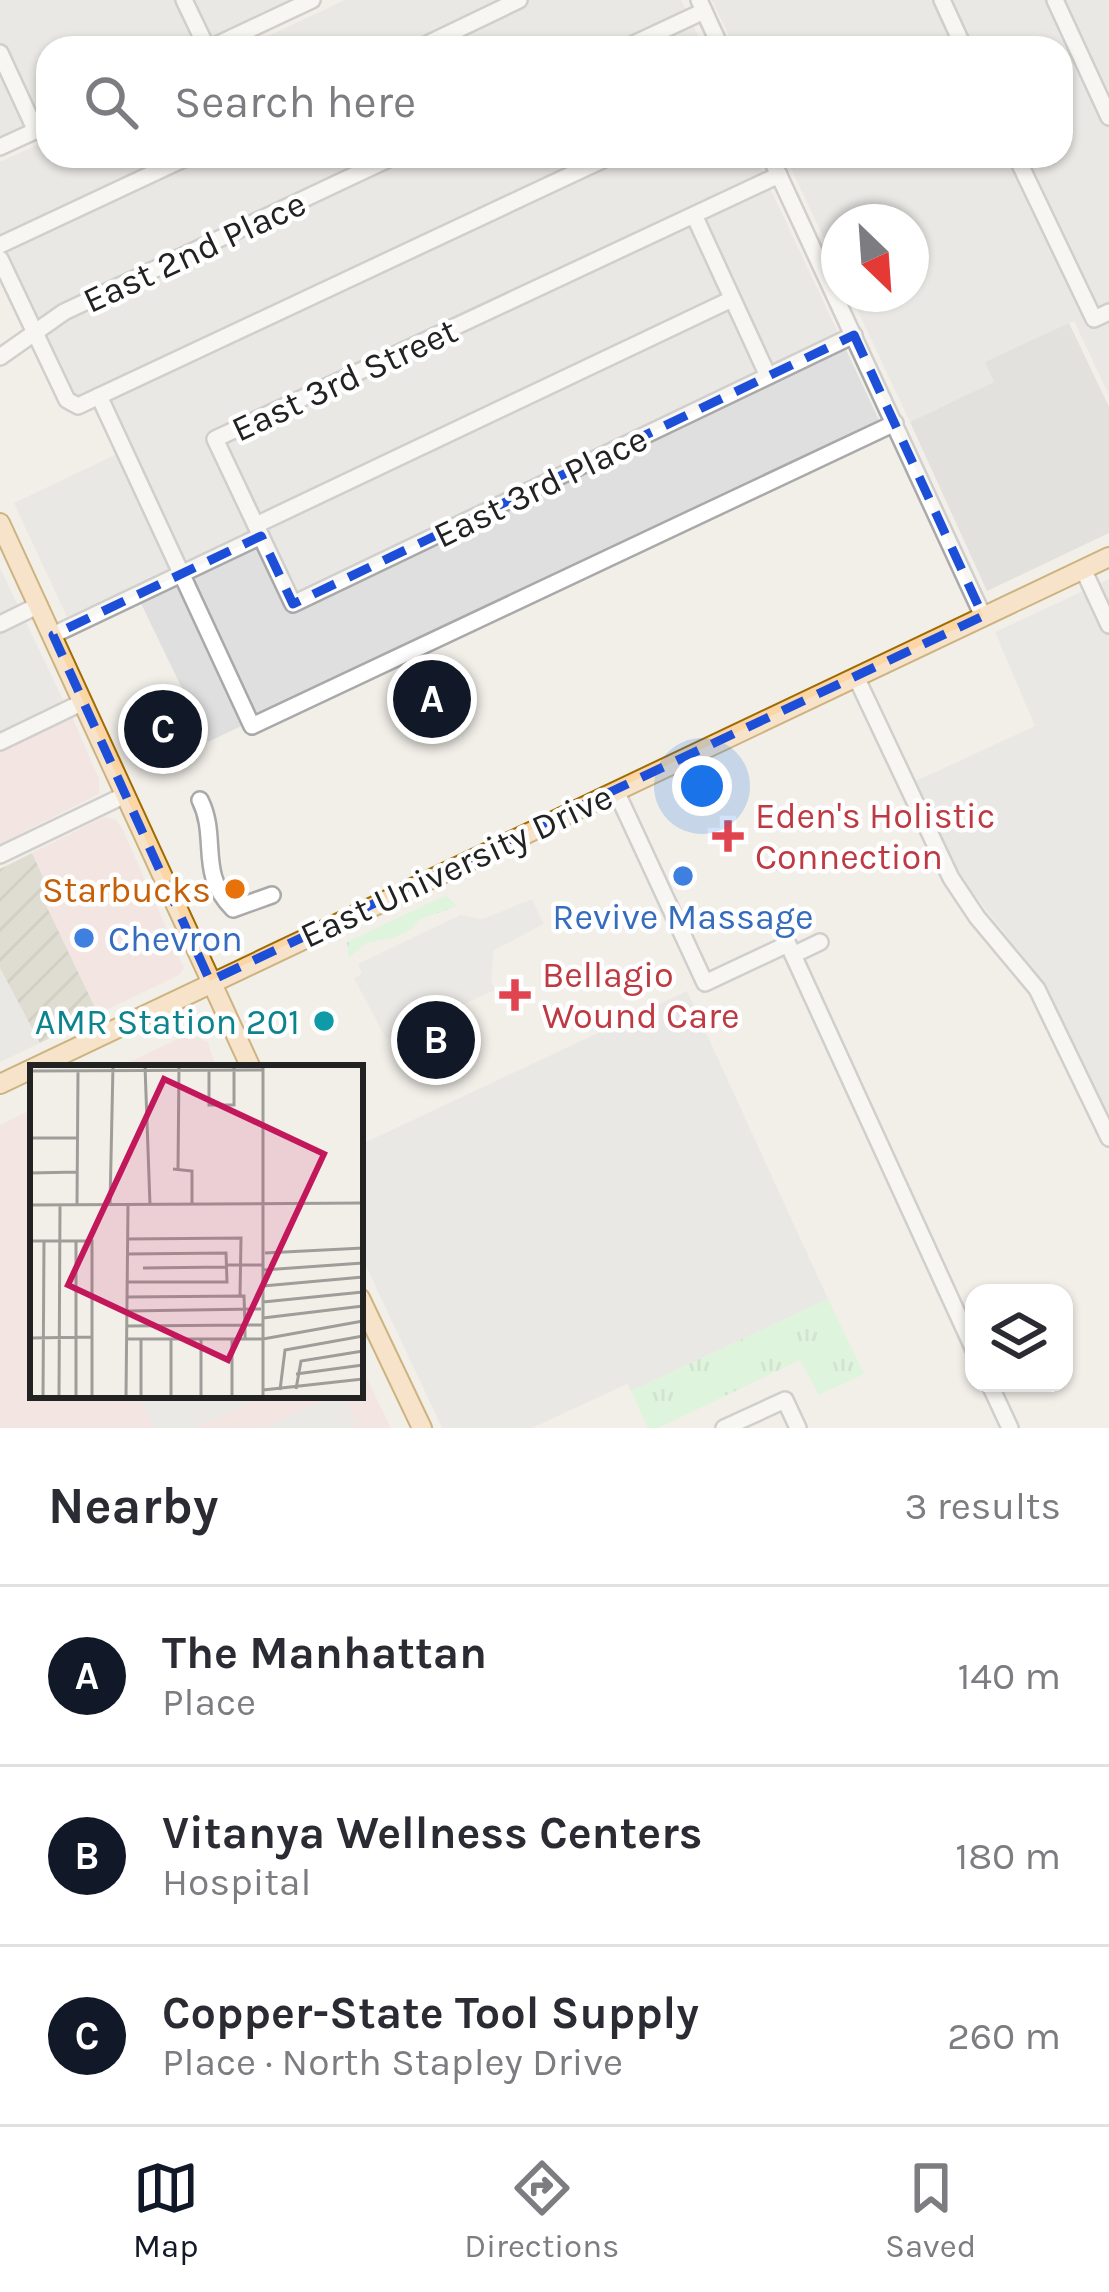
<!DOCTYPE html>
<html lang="en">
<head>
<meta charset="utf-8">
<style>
	:root { --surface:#fff; --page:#f2f2f3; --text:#2b2b33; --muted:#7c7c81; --line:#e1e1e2; --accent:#111827 }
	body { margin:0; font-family:Karla,sans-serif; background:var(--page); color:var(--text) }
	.controls { position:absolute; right:36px; bottom:36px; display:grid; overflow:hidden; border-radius:24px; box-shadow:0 3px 9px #0004 }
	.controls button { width:108px; height:108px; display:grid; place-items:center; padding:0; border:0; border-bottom:3px solid var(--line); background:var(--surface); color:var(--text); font:60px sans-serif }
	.compass { position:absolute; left:821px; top:204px; width:108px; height:108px; border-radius:50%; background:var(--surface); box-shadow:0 3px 9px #0004; rotate:155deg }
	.you { position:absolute; left:702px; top:786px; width:42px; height:42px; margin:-30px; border:9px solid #fff; border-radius:50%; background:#1a73e8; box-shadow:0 0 0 18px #1a73e833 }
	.badge { display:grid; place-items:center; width:78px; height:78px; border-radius:50%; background:var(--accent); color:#fff; font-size:39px; font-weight:700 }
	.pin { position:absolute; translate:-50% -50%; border:6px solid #fff; box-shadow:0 3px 12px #0006 }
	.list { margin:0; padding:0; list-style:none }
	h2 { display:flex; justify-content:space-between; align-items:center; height:156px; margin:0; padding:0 48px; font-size:51px }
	h2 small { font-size:39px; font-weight:400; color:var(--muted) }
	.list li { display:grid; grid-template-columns:78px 1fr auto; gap:36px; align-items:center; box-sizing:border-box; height:180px; padding:0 48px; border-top:3px solid var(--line) }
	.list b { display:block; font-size:45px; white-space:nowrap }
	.list p { margin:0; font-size:39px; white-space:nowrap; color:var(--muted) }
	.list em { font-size:39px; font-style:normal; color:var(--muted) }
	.icon { flex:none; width:66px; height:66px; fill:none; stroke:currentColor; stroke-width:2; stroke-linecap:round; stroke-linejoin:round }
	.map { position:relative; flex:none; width:1109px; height:1428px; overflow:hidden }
	.search { position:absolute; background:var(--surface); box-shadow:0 3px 9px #0004; left:36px; right:36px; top:36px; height:132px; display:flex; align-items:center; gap:30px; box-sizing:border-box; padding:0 42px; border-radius:36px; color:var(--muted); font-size:45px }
	.sheet { height:696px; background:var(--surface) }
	nav { display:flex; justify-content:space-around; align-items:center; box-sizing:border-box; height:168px; border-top:3px solid var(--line); background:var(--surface); font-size:33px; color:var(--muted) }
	nav a { display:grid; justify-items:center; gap:6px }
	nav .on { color:var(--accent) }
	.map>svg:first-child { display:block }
</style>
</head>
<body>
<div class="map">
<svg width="1109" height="1428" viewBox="0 0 1109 1428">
	<defs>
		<pattern id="construction-furrows" width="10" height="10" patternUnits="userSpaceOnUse" patternTransform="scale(3)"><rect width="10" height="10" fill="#c7c7b4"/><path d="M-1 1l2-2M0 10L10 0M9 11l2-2" fill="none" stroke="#abab9a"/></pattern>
		<pattern id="park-tufts" width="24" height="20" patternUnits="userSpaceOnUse" patternTransform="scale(3)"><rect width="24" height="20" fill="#c8facc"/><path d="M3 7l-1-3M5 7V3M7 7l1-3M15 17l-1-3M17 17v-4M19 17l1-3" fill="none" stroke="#acd6af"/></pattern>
	</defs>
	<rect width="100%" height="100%" fill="#f2efe9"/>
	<g fill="#e0dfdf">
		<polygon points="0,0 288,0 187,48 48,48 48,114 0,136"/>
		<polygon points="345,0 681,0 704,48 243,48"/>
		<polygon points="712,0 1109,0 1109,395 1074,321 986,362 995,382 910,422 850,294 911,294 911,222 839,222 839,270 785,156 1061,156 1061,48 735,48"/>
		<polygon points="48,140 48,156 755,156 879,420 208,742 133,587 67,617 14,503 119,453 92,407 80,412 0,241 0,162"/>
		<polygon points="0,568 65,704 0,736"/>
		<polygon points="1109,579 1109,1123 1039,977 962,879 916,781 1035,726 995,632"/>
		<polygon points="0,968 40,1043 0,1062"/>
		<polygon points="687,991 828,1299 631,1391 627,1384 532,1428 442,1428 360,1253 360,1145"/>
	</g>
	<g fill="#f2dad9">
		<polygon points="70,712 99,779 99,794 0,844 0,746"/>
		<polygon points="104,817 115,819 123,830 184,968 179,975 98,1014 41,896 50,891 32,853"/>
		<polygon points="190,1033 208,1042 216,1068 117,1068"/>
		<polygon points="33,1109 33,1395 360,1395 360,1364 391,1428 0,1428 0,1125"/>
	</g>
	<polygon fill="#d0d0d0" points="1069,323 1109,407 1109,533 987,591 910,422 994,382 985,362"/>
	<polygon fill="url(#construction-furrows)" points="32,853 50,892 42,897 98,1014 40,1043 0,968 0,869"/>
	<g fill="url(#park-tufts)">
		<polygon points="446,895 457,906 420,919 410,930 393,938 366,943 349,958 347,942"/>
		<polygon points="828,1299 864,1374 819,1395 800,1360 658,1428 648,1428 631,1391"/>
	</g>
	<g fill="#e2e2e2">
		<polygon points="532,899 544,924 494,950 491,981 495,990 386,1039 354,978 362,974 358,964 460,915 483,919"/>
		<polygon points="138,1395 265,1395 194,1428 155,1428"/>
		<polygon points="332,1395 343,1395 357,1425 350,1428 265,1428"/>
	</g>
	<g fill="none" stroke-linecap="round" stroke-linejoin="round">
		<g stroke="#a9a9a9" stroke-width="20">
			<g id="minor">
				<polyline points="184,0 207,48"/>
				<polyline points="699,0 721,48"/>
				<polyline points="942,0 964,48"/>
				<polyline points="1055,0 1109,117"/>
				<polyline points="210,48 312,0"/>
				<polyline points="419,48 519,0"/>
				<polyline points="625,48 704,11"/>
				<polyline points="0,53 36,131"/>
				<polyline points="0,147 48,125"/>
				<polyline points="770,156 983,616"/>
				<polyline points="1016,156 1094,319 1109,312"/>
				<polyline points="779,175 215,439 293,604 854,335"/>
				<polyline points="694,215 768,376"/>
				<polyline points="0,245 190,156"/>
				<polyline points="0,259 67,400 78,406 611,156"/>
				<polyline points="0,357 64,312 395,156"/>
				<polyline points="99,396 252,726 895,423"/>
				<polyline points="256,525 732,299"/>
				<polyline points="1083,569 1109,625"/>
				<polyline points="0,624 39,605"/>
				<polyline points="53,635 261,536"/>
				<polyline points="856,677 951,878 977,917 1037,989 1109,1138"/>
				<polyline points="0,742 83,702"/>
				<polyline points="616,791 705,983 788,944 974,1350"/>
				<path d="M200 800C219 838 197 873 233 909L272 895"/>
				<polyline points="0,855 125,795"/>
				<polyline points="793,955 820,942"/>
				<polyline points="989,1383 1010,1428"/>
				<polyline points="724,1428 785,1400 798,1428"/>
			</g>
		</g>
		<g stroke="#a06b00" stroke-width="22">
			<g id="major">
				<polyline points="0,523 251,1068"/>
				<polyline points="0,1084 1109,557"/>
				<polyline points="360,1298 422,1428"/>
			</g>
		</g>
		<use href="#minor" stroke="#fff" stroke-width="15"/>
		<use href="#major" stroke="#fcd6a4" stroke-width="18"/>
	</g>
	<path d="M0 0H1109V1428H0ZM854 335 983 616 210 981 53 635 261 536 293 604Z" fill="#f2efe9" fill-opacity=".55" fill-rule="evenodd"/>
	<path fill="none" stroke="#1d4ed8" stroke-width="9" stroke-dasharray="24 15" stroke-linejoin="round" d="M854 335 983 616 210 981 53 635 261 536 293 604Z"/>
	<g fill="#e0444e" stroke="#fff" stroke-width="4.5">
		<path d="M722 818h12v12h12v12h-12v12h-12v-12h-12v-12h12z"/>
		<path d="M509 977h12v12h12v12h-12v12h-12v-12h-12v-12h12z"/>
	</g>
	<g fill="#3f7fe0" stroke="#fff" stroke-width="4.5">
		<circle cx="683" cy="876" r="12"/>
		<circle cx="84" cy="938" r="12"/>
	</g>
	<circle fill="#e8710a" stroke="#fff" stroke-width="4.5" cx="235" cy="889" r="12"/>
	<circle fill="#0f9aa8" stroke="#fff" stroke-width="4.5" cx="324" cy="1021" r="12"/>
	<g text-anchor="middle" stroke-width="9" stroke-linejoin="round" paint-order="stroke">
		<g font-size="36" fill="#222" stroke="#fff">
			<text transform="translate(194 251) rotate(-25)" y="13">East 2nd Place</text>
			<text transform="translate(344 379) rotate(-25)" y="13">East 3rd Street</text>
			<text transform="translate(540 486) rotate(-26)" y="13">East 3rd Place</text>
			<text transform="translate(456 865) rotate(-25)" y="13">East University Drive</text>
		</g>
		<g font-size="36" fill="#be3a42" stroke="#fff" text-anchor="start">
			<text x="755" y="828">Eden's Holistic<tspan x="755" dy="41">Connection</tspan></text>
			<text x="542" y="987">Bellagio<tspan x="542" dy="41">Wound Care</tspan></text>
		</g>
		<g font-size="36" fill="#c56008" stroke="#fff" text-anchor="end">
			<text x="211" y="902">Starbucks</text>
		</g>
		<g font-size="36" fill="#366cbe" stroke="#fff">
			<text x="683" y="929">Revive Massage</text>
			<text x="108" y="951" text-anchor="start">Chevron</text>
		</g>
		<g font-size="36" fill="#0d838f" stroke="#fff" text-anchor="end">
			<text x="300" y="1034">AMR Station 201</text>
		</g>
	</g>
	<g transform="translate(30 1065)">
		<rect width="333" height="333" fill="#f2efe9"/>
		<path fill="none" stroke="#9f9d99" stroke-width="3" d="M115 1 120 140M179 5V40H204V1M0 6 233 5M0 73H48M143 104 162 106V140M148 104 149 1M0 108 48 107M0 140 333 138M47 140 48 6M80 140 83 1M97 174 211 173 210 231M0 176H62V332M235 188 333 183M97 189 196 188 197 217H97M196 200H233M113 203 196 202M233 205 333 198M233 221 333 212M97 232 214 231 215 260H233M233 237 333 227M97 246 231 244M233 253 333 241M97 261 215 260V274M0 273 62 272M97 274H233L333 256M111 274V332M141 274V332M171 274V332M202 274V332M266 309 333 300M266 324 271 296 333 286M233 325 333 314M250 325 255 285 333 271M13 332 14 175M29 332 30 140M46 332V175M96 332 98 140M233 332V1"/>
		<path fill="#c2185b" fill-opacity="0.15" stroke="#c2185b" stroke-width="6" d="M134 14 294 89 198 295 38 220Z"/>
		<rect width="333" height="333" fill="none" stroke="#222" stroke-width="6"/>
	</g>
</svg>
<div class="controls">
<button><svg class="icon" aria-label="layers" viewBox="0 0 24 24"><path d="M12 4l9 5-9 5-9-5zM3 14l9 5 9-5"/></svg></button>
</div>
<svg class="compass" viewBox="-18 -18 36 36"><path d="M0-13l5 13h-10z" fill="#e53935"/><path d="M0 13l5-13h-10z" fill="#7c7c81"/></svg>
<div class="you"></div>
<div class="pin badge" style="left:432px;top:699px">A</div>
<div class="pin badge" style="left:436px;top:1040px">B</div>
<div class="pin badge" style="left:163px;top:729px">C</div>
<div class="search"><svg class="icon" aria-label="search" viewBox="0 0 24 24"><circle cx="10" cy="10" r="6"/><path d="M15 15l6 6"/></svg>Search here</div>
</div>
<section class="sheet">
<h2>Nearby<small>3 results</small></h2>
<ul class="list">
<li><span class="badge">A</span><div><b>The Manhattan</b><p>Place</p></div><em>140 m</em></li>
<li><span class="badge">B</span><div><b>Vitanya Wellness Centers</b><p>Hospital</p></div><em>180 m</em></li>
<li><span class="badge">C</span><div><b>Copper-State Tool Supply</b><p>Place · North Stapley Drive</p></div><em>260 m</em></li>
</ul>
</section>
<nav>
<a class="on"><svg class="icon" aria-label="map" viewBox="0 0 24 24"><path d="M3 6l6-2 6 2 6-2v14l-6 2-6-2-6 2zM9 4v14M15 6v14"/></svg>Map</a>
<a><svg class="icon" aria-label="directions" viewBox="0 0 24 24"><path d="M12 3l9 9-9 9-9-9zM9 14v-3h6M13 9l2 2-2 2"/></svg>Directions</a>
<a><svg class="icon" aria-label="saved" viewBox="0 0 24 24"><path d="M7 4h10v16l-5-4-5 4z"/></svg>Saved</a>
</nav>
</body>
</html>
